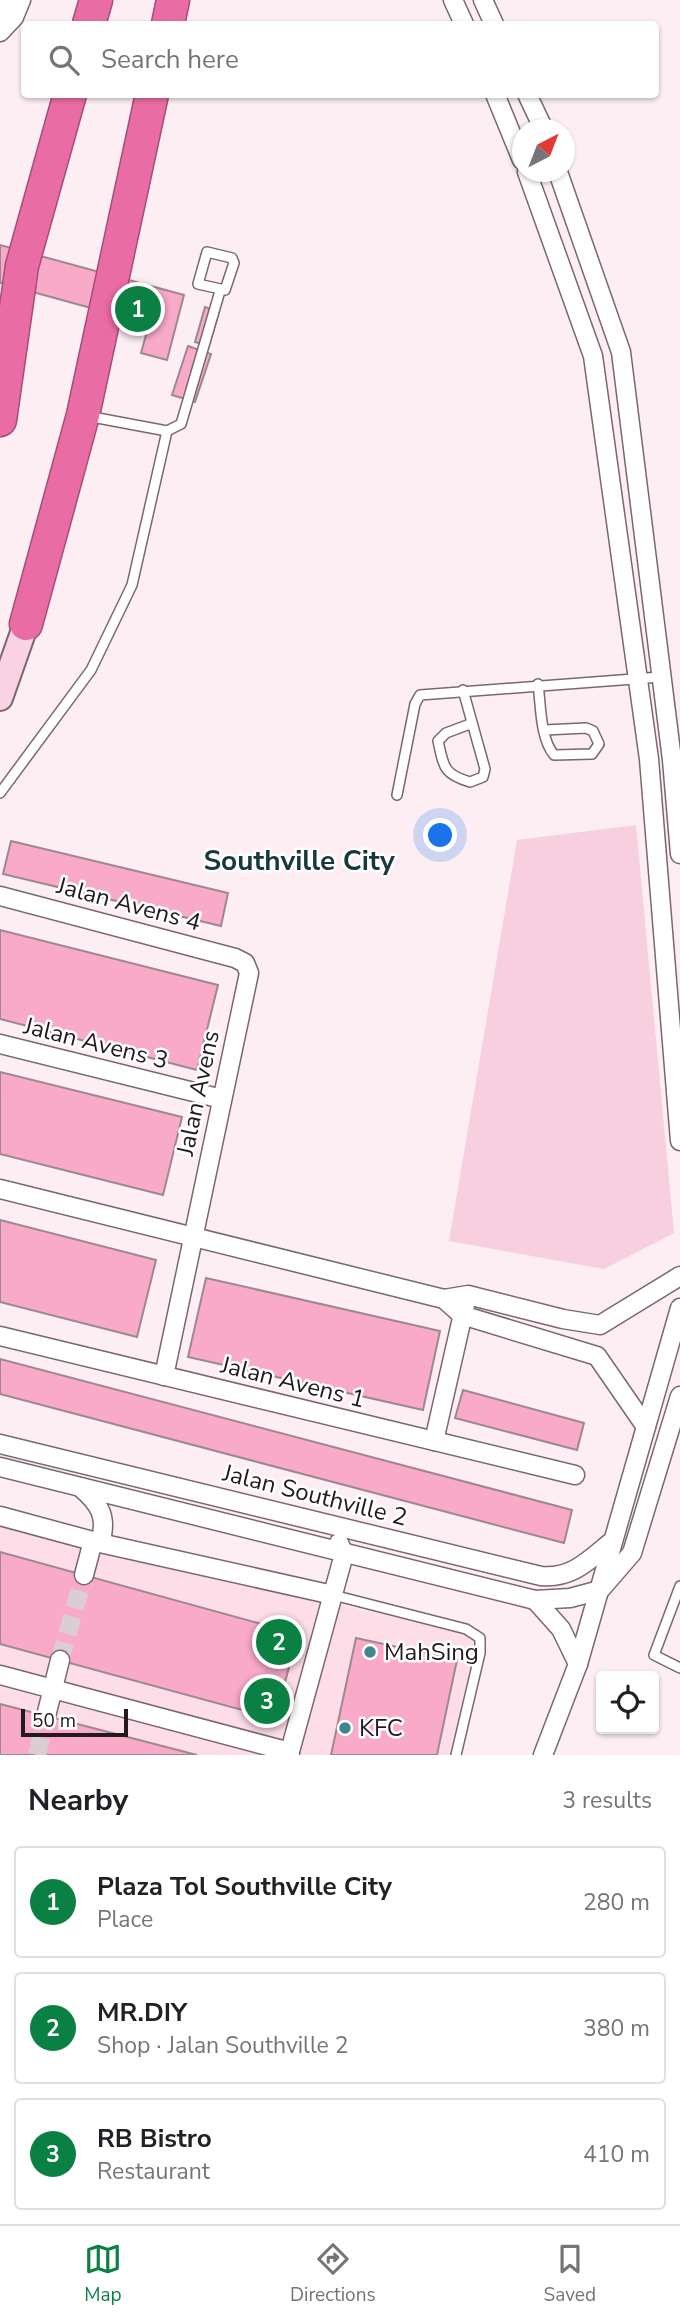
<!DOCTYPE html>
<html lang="en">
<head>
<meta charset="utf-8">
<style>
	:root { --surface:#fff; --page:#f2f2f2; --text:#202124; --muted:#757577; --line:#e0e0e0; --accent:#0b8043 }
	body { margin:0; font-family:"Nunito Sans",sans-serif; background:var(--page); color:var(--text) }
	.controls { position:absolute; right:21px; bottom:21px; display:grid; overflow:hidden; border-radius:7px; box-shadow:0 2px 5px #0004 }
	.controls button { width:63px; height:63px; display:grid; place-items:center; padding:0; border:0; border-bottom:2px solid var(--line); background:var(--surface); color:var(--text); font:35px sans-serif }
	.compass { position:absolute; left:512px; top:119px; width:63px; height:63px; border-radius:50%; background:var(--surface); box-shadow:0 2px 5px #0004; rotate:42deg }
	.scale { position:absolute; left:21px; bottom:18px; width:107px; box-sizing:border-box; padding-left:7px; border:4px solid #221a1d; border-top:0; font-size:19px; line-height:24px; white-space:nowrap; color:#221a1d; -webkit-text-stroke:5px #fff; paint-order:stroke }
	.you { position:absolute; left:441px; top:836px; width:24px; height:24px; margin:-18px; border:5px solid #fff; border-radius:50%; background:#1a73e8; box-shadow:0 0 0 10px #1a73e833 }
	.badge { display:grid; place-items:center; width:46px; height:46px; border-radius:50%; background:var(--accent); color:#fff; font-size:23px; font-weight:700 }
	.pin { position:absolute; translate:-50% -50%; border:4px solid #fff; box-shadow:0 2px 7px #0006 }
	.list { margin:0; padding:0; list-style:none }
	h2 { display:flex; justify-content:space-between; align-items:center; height:91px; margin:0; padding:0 28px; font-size:30px }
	h2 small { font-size:23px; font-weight:400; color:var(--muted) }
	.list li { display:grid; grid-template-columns:46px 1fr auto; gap:21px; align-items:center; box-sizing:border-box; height:112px; margin:0 14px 14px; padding:0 14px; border:2px solid var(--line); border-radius:7px }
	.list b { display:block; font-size:26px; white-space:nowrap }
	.list p { margin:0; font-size:23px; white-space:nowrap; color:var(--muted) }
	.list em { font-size:23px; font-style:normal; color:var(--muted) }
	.icon { flex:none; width:38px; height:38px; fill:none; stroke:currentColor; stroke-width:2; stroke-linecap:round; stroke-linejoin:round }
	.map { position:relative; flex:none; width:680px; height:1755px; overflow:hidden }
	.search { position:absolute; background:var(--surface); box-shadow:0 2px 5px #0004; left:21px; right:21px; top:21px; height:77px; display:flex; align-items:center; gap:18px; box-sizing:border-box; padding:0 24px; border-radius:7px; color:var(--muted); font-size:26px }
	.sheet { height:469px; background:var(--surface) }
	nav { display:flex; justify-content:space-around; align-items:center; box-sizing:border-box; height:98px; border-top:2px solid var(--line); background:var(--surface); font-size:19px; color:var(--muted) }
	nav a { display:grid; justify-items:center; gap:4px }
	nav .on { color:var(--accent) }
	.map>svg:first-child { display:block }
</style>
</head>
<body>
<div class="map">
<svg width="680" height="1755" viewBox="0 0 680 1755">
	<rect width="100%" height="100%" fill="#fceef3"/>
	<polygon fill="#fcdde8" points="0,1522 99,1550 465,1633 475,1641 475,1656 452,1755 0,1755"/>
	<polygon fill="#f7cfde" points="636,825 674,1233 604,1269 449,1241 517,840"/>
	<g fill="#f9aac9" stroke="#9d8890" stroke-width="2">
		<polygon points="0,245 184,295 167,360 141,353 149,324 0,283"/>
		<polygon points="205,307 219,312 209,346 195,342"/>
		<polygon points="188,346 211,354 195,402 172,395"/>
		<polygon points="11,841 228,893 221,926 3,874"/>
		<polygon points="0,930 218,985 197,1070 0,1019"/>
		<polygon points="0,1072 182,1117 163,1195 0,1154"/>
		<polygon points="0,1220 156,1260 137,1337 0,1302"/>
		<polygon points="206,1278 440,1331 423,1410 188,1357"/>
		<polygon points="0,1359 572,1510 564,1543 0,1394"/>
		<polygon points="463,1390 584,1423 577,1450 455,1418"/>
		<polygon points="0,1552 298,1634 275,1719 0,1644"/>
		<polygon points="356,1638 457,1660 437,1755 331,1755"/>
		<polygon points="0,1704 197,1755 0,1755"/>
	</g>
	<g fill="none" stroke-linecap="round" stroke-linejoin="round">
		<g stroke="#dbced3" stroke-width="18" stroke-dasharray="18 9" stroke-linecap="butt">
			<polyline points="60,1660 84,1575"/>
			<polyline points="37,1755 46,1716"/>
		</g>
		<g stroke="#7b676e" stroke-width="12">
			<g id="service">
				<polygon points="207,252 232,258 234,263 225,290 198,284"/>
				<polyline points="87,416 167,431 181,424 220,291"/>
				<path d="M538 684C541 706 540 738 554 755L592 754 599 744 593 731 586 728 545 730"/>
				<path d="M463 690 485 769 483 777 470 782C443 774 444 767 438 741L446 733 470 724"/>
				<polyline points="0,793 91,670 132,585 167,431"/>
				<polyline points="397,795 415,704 420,695 660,677"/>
				<polyline points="680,1586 654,1655 680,1668"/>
				<polyline points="333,1595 466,1629 480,1638 480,1653 456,1755"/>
			</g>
		</g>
		<g stroke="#7b676e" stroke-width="21">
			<g id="minor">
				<polyline points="453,0 464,24"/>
				<polyline points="483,0 494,24"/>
				<polyline points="0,11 6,0"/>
				<polyline points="0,32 14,17 21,0"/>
				<polyline points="495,94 522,160"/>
				<polyline points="527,94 544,130"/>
				<polyline points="527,172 593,356 649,759 680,1141"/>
				<polyline points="558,172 621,352 672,760 680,854"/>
				<polyline points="0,896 235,958 245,963 249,973 164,1376"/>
				<polyline points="0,1044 222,1099"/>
				<polyline points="0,1189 444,1299"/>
				<polyline points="0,1336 575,1475"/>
				<polyline points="646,1427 597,1356 462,1315 444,1299 468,1295 563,1319 600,1325 680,1276"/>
				<polyline points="434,1441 465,1305"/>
				<path d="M0 1444 541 1576C571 1579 588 1561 610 1543"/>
				<polyline points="0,1467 535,1600 570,1598 600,1590 632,1553 680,1396"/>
				<path d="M80 1487C100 1504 108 1517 100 1543"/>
				<polyline points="0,1516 100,1543 333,1595"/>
				<polyline points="84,1575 93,1541"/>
				<polyline points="535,1600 561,1629 578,1664 543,1755"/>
				<polyline points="578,1664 680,1308"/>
				<polyline points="0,1675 290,1752"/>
				<polyline points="46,1716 60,1660"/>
				<polyline points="289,1755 344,1554 339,1543"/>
			</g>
		</g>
		<g stroke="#7b676e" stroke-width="28">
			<polyline id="secondary" points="0,698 26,624"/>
		</g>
		<g stroke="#a44f75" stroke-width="35">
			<g id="motorway">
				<polyline points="89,24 96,0"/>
				<polyline points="168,24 173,0"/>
				<polyline points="0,420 22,266 70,94"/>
				<polyline points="26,624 83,415 152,94"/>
			</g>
		</g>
		<use href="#service" stroke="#fff" stroke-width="9"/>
		<use href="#minor" stroke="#fff" stroke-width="18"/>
		<use href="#secondary" stroke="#f9d3e4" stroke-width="24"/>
		<use href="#motorway" stroke="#ea6ca4" stroke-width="32"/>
	</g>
	<g fill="#3f878e" stroke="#fff" stroke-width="2.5">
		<circle cx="370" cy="1652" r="7"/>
		<circle cx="345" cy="1728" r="7"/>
	</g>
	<g text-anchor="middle" stroke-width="5" stroke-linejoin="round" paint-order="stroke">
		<g font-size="24" fill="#221a1d" stroke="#fff">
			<text transform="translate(129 904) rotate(15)" y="8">Jalan Avens 4</text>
			<text transform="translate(96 1043) rotate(14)" y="8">Jalan Avens 3</text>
			<text transform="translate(198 1093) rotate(-78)" y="8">Jalan Avens</text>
			<text transform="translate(293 1382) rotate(14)" y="8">Jalan Avens 1</text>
			<text transform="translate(315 1495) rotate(14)" y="8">Jalan Southville 2</text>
		</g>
		<g font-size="24" fill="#221a1d" stroke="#fff" text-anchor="start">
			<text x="384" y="1660">MahSing</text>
			<text x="359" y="1736">KFC</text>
		</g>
		<g font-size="28" font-weight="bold" fill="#17393d" stroke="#fff">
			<text x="299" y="870">Southville City</text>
		</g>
	</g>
</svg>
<div class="controls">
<button><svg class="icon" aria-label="locate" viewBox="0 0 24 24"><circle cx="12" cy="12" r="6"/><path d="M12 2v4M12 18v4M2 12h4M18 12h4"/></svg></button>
</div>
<svg class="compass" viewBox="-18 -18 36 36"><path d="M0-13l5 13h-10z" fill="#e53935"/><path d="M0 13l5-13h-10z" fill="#757577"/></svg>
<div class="scale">50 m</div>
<div class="you"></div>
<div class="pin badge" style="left:138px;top:309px">1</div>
<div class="pin badge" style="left:279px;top:1642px">2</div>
<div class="pin badge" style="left:267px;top:1701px">3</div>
<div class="search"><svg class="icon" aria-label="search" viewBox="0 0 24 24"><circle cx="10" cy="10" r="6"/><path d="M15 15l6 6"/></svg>Search here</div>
</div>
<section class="sheet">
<h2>Nearby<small>3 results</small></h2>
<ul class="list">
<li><span class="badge">1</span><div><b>Plaza Tol Southville City</b><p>Place</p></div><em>280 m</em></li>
<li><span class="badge">2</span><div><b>MR.DIY</b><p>Shop · Jalan Southville 2</p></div><em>380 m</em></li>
<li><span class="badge">3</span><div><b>RB Bistro</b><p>Restaurant</p></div><em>410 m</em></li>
</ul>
</section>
<nav>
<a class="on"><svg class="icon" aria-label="map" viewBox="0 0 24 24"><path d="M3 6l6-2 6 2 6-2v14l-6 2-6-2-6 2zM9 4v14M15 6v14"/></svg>Map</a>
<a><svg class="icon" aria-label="directions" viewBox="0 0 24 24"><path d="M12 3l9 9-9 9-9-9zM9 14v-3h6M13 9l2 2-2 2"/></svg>Directions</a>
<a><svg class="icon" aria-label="saved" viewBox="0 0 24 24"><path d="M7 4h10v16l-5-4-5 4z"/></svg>Saved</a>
</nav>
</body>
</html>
